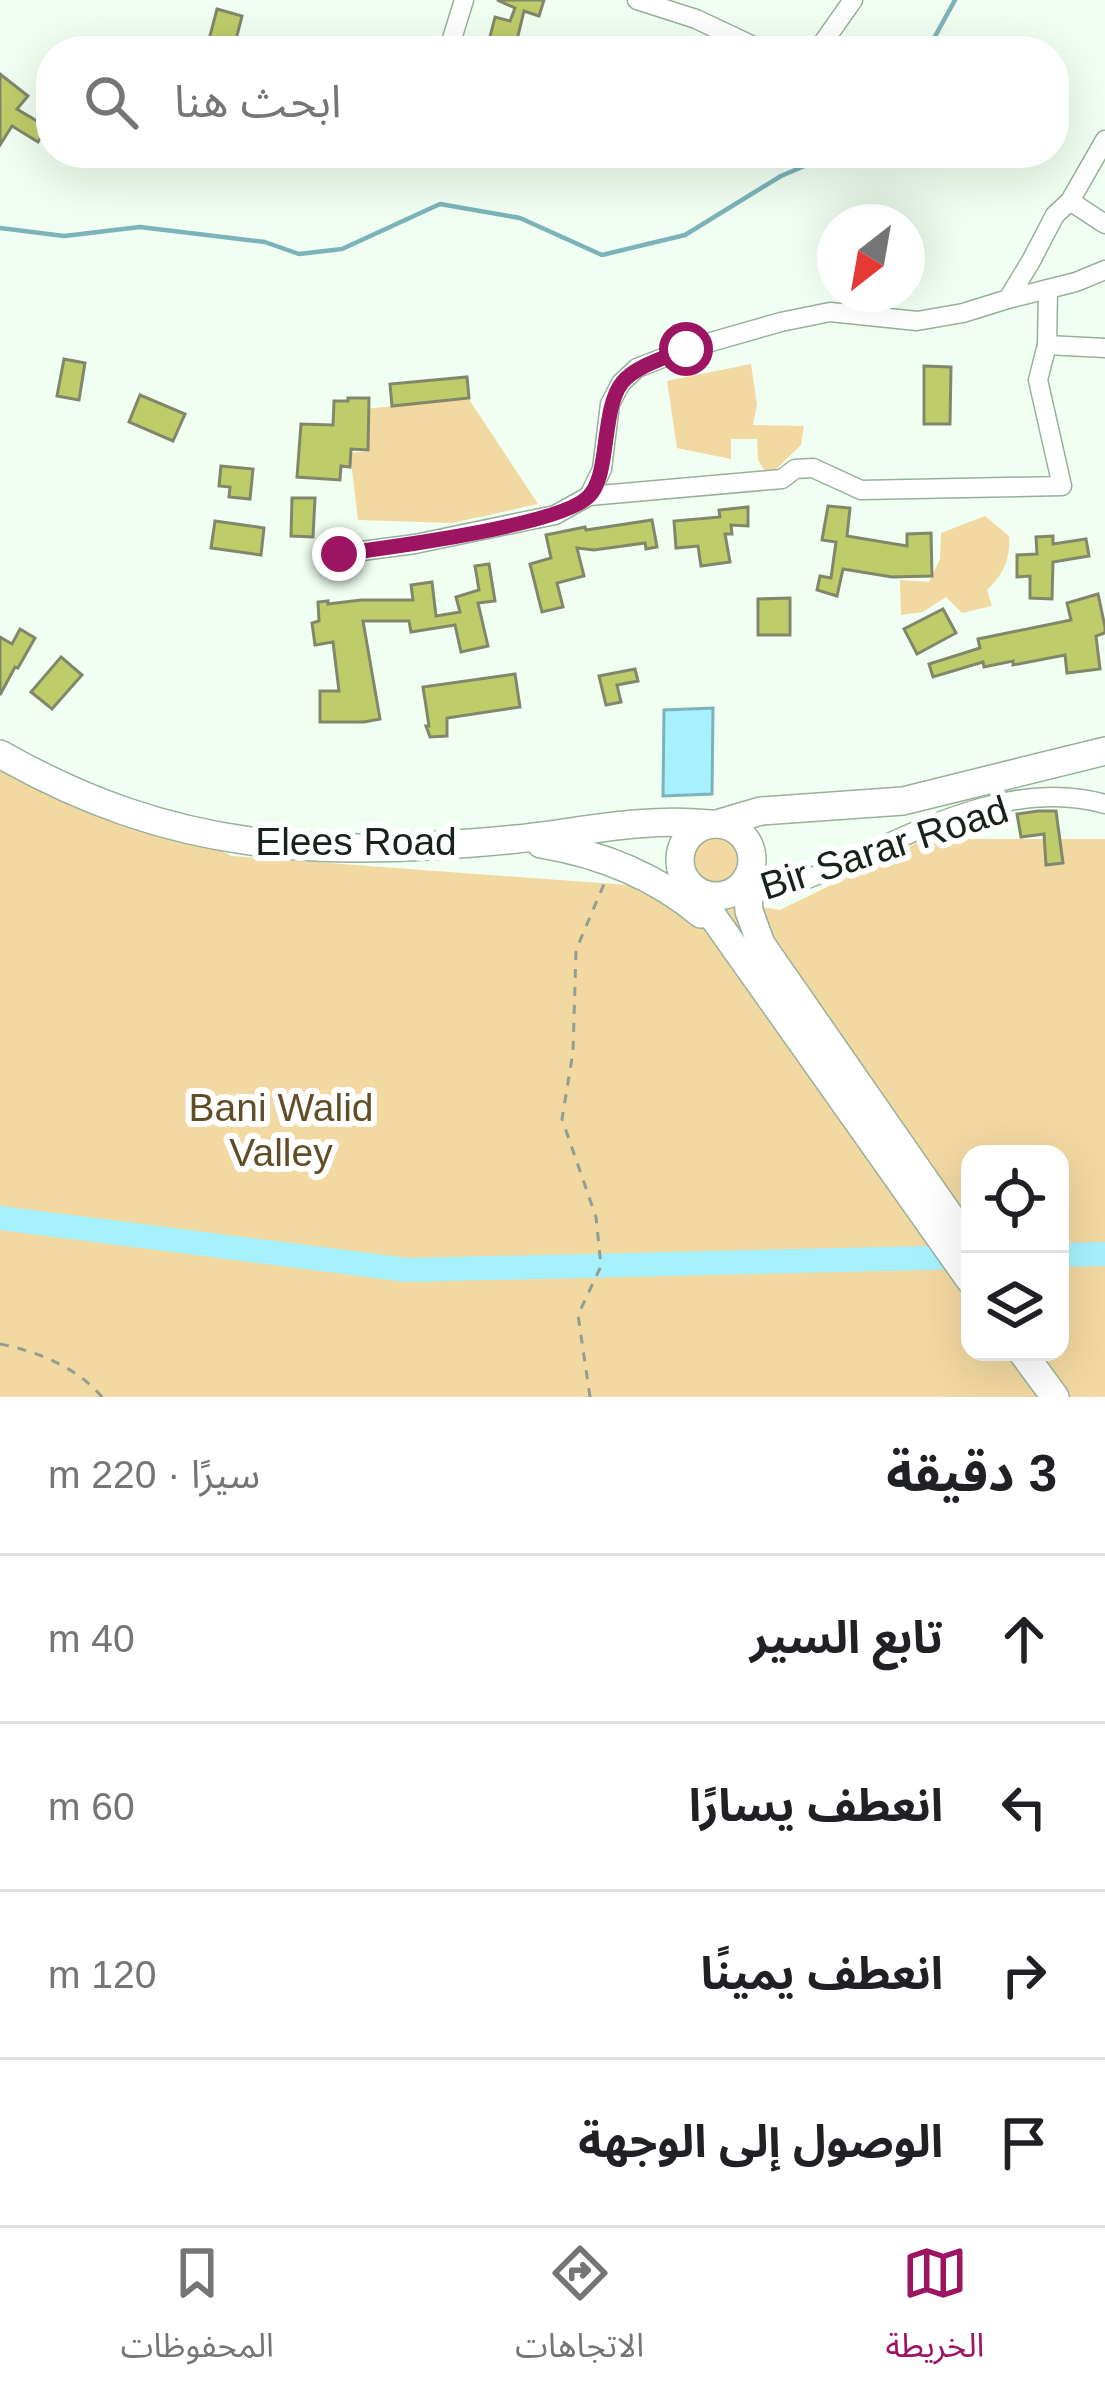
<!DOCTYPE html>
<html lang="ar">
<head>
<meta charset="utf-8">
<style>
	:root { --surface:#fff; --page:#f2f2f2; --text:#202124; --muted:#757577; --line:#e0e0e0; --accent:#9d1463 }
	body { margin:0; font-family:Arial,"Noto Sans Arabic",sans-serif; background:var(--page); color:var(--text); direction:rtl }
	.controls { position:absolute; right:36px; bottom:36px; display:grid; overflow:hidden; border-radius:24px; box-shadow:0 12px 48px #0002 }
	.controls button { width:108px; height:108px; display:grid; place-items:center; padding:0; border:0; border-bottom:3px solid var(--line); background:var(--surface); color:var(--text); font:60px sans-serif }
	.compass { position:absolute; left:817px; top:204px; width:108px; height:108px; border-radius:50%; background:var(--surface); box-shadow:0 12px 48px #0002; rotate:211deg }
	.stop { position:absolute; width:36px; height:36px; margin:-27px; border:9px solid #9d1463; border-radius:50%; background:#fff }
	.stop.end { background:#9d1463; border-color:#fff; box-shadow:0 3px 12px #0008 }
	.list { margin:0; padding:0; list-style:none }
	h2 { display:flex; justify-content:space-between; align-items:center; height:156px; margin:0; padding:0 48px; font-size:51px }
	h2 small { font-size:39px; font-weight:400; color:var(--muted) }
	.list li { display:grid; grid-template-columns:78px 1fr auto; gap:36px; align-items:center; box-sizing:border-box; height:168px; padding:0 48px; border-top:3px solid var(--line) }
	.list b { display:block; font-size:45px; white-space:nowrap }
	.list em { font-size:39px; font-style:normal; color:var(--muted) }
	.icon { flex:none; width:66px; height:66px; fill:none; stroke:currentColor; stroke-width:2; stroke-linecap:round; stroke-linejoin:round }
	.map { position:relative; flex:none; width:1105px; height:1397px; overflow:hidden; direction:ltr }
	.search { position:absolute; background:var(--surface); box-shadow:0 12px 48px #0002; left:36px; right:36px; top:36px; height:132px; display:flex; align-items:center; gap:30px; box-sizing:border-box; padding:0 42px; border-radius:48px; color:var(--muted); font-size:45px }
	.sheet { height:828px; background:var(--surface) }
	nav { display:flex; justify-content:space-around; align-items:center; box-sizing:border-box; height:168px; border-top:3px solid var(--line); background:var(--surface); font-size:33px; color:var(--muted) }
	nav a { display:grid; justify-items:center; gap:6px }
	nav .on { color:var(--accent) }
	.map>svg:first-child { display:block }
</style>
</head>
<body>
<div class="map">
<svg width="1105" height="1397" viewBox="0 0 1105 1397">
	<rect width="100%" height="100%" fill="#f0fff1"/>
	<g fill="#f2d8a1" fill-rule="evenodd">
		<polygon points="751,364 757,405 753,425 804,426 801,445 773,472 766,473 758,460 757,439 731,439 731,459 677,448 667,381"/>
		<polygon points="468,398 538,504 452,523 358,520 350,453 369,451 366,409"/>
		<path d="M985 516 1009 536C1011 557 1003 576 987 590L992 606 962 613 946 597 923 612 901 615 900 580 929 582 940 559 941 533Z"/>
		<path d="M0 749 232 856 641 886 780 910 925 839H1105V1397H0ZM970 1154H1060V1352H970Z"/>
		<circle cx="717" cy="861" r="24"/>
	</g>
	<polygon fill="#a7f1fe" stroke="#7cb3ba" stroke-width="3" points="713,708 712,794 663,796 664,710"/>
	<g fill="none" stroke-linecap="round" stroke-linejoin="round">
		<g stroke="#7cb3ba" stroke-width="4.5">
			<polyline points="927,51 955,0"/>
			<polyline points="0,228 64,236 140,227 265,242 299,254 342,249 440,204 520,218 602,255 685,235 781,176 835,153"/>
		</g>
		<g stroke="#a7f1fe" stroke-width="24">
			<polyline points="0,1218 407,1270 968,1257"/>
			<polyline points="1060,1255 1105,1254"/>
		</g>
	</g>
	<g fill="#becc6a" stroke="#82876b" stroke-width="3">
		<polygon points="497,0 544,0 539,16 524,11 516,44 490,37 495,17 510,21 515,8"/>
		<polygon points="217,9 242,16 233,51 206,51"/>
		<polygon points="0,74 28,96 17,109 47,127 38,142 12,126 0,145"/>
		<polygon points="64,359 85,363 79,400 57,396"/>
		<polygon points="924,366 951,367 950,424 924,424"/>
		<polygon points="467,377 469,398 392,406 390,384"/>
		<polygon points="140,395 185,414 173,441 129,422"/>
		<polygon points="348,398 369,398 368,450 351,449 350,467 341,466 340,480 297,477 301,424 333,425 334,401 348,401"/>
		<polygon points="221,466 253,469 250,499 229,497 230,487 219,486"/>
		<polygon points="292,498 315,498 313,537 291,536"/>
		<polygon points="828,506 850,508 847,536 907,546 907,534 931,533 932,576 892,577 843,569 837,596 817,590 820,576 831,578 836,542 822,540"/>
		<polygon points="748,507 748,526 731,525 732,534 725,534 730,562 701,566 698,546 676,548 674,521 720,517 719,510"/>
		<polygon points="652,520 657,547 646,549 645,543 594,550 577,548 584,576 557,583 563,607 542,612 530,564 551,558 546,535 585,527 586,530"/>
		<polygon points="215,521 264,528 261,555 211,548"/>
		<polygon points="1053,536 1053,544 1086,539 1089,556 1053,562 1052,599 1030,598 1030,576 1017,577 1017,555 1037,554 1036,537"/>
		<polygon points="489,564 495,601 478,603 488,646 461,652 455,625 411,632 409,621 363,621 380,719 364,722 320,722 320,691 339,691 333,642 315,645 312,623 319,621 318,602 328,601 328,604 361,600 413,600 411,585 432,582 436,616 460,612 456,597 479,590 475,566"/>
		<polygon points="1098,594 1105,627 1105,633 1096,636 1100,669 1067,673 1065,655 1013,665 1013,661 984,667 983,662 933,677 929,664 980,648 978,639 1071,620 1067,603"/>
		<polygon points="790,598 790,635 758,635 758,599"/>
		<polygon points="943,609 956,633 917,654 904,629"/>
		<polygon points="20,629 35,638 18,668 15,667 0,695 0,637 12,644"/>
		<polygon points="61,657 82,675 52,709 31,692"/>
		<polygon points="635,669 638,681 617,685 621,702 606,705 599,676"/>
		<polygon points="515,674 520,707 447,718 447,736 430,737 426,726 429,726 423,687"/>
		<polygon points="1038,811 1056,811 1063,863 1046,865 1044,834 1021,837 1017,814"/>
	</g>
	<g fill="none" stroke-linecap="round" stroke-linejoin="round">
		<g stroke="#98b09a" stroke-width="21">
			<g id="minor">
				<polyline points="637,0 696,19 764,51"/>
				<polyline points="451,42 464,0"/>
				<polyline points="817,51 853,0"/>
				<polyline points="1070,201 1105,224"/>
				<polyline points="1008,299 1076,282 1105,270"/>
				<polyline points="1047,345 1105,348"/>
				<polyline points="589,496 782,479 795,469 813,468 861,490 1062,486 1038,380 1047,345 1048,289"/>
				<polyline points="339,554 415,544 555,515 589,496 602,469 610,404 621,383 637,368 686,349 781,322 830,312 917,321 963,313 1008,299 1031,261 1055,215 1070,201 1105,140"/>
				<path d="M734 891C772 898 807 879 840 865 921 829 1015 778 1105 804"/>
			</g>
		</g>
		<g stroke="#98b09a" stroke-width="30">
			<g id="highway">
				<path d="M0 754C176 854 321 858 517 839 581 832 645 817 709 824"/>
				<polyline points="717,824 761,811 903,801 1105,751"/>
				<circle cx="716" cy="860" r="36"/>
				<path d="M541 844C601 854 654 875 701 914"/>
				<polyline points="747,878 749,911 761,944 970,1245"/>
				<polyline points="692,887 970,1280"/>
				<polyline points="1022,1352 1055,1397"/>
			</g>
		</g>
		<g stroke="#929e93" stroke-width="3" stroke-dasharray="9 9" stroke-linecap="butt">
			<path d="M0 1344C36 1351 77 1367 102 1397"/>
			<polyline points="590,1397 578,1315 601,1266 596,1217 562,1119 573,1052 576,950 604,884"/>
		</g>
		<use href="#minor" stroke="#fff" stroke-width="18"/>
		<use href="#highway" stroke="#fff" stroke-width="27"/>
	</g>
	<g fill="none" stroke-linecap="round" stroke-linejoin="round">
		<path stroke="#9d1463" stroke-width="15" d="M339 554C385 548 562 525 589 496 599 486 602 466 604 453 614 377 615 376 686 349"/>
	</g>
	<g text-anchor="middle" stroke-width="12" stroke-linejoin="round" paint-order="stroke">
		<g font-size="39" fill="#19221a" stroke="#fff">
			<text x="356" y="855">Elees Road</text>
			<text transform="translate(884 847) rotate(-18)" y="14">Bir Sarar Road</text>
		</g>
		<g font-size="39" fill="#604e26" stroke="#fff">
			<text x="281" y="1121">Bani Walid<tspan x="281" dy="45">Valley</tspan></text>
		</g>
	</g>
</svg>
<div class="controls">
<button><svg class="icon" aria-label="locate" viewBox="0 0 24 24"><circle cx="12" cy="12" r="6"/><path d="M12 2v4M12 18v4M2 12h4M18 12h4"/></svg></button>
<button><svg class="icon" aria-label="layers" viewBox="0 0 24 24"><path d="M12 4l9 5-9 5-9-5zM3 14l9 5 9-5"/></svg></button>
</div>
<svg class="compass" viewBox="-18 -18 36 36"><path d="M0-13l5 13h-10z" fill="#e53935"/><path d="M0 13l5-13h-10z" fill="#757577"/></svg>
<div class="stop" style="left:686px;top:349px"></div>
<div class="stop end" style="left:339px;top:554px"></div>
<div class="search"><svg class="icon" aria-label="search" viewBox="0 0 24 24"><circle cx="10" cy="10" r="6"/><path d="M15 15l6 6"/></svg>ابحث هنا</div>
</div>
<section class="sheet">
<h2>3 دقيقة<small>سيرًا · 220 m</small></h2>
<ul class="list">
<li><svg class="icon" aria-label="ahead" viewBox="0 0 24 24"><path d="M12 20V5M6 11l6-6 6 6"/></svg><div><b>تابع السير</b></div><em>40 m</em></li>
<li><svg class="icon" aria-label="left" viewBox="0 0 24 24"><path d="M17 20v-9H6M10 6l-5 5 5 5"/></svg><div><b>انعطف يسارًا</b></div><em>60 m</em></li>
<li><svg class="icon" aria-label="right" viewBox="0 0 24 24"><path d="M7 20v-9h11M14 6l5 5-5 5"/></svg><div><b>انعطف يمينًا</b></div><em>120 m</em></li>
<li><svg class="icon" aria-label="arrive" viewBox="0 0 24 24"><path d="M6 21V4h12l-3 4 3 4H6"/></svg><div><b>الوصول إلى الوجهة</b></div></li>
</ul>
</section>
<nav>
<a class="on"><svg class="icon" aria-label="map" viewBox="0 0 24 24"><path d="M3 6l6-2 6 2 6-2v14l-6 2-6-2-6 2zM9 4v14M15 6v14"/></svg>الخريطة</a>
<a><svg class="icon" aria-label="directions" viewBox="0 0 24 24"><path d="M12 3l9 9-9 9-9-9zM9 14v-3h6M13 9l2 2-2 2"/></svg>الاتجاهات</a>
<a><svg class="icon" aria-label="saved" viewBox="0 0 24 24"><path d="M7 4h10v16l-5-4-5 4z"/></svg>المحفوظات</a>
</nav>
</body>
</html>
